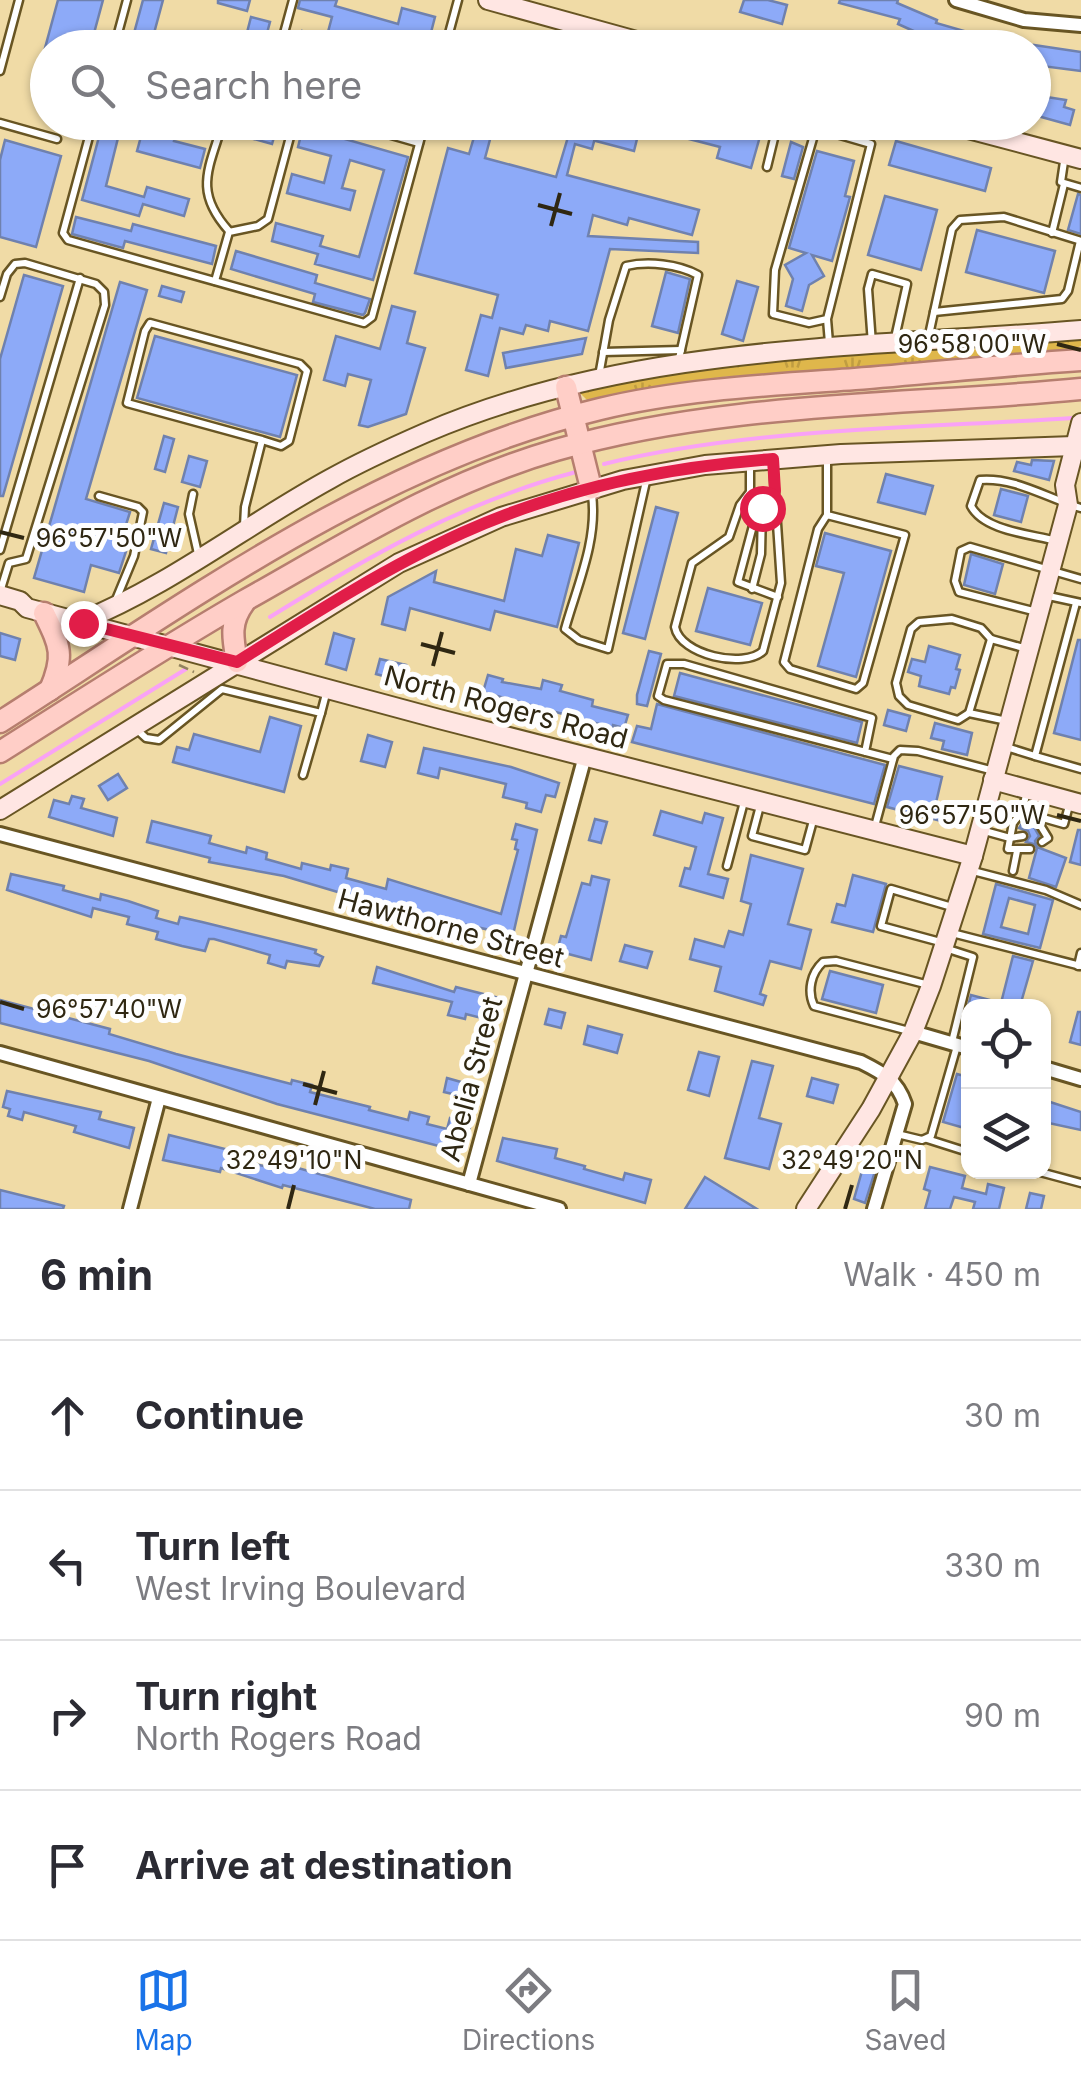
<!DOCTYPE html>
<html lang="en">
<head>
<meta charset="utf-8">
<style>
	:root { --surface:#fff; --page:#f7f7f7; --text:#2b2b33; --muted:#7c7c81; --line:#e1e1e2; --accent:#1a73e8 }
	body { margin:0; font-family:Inter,sans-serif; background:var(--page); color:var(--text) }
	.controls { position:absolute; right:30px; bottom:30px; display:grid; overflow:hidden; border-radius:20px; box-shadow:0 2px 8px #0004 }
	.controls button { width:90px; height:90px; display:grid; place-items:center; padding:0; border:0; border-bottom:2px solid var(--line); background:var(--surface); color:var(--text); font:50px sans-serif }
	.stop { position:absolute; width:30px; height:30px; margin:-22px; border:8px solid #e11d48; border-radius:50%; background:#fff }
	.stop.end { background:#e11d48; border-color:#fff; box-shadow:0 2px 10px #0008 }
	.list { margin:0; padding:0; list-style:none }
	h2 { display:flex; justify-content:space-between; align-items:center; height:130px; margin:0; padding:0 40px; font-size:42px }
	h2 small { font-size:32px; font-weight:400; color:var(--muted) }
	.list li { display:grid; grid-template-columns:65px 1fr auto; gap:30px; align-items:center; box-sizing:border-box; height:150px; padding:0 40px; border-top:2px solid var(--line) }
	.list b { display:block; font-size:38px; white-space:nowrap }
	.list p { margin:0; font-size:32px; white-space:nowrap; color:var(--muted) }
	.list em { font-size:32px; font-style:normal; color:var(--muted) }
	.icon { flex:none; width:55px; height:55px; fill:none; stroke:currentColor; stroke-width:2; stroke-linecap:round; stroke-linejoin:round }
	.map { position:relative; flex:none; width:1081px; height:1209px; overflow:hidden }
	.search { position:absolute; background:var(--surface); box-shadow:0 2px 8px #0004; left:30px; right:30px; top:30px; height:110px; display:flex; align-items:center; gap:25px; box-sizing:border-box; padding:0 35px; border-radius:55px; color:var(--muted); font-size:38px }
	.sheet { height:730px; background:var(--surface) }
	nav { display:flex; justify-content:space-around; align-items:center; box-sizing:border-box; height:140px; border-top:2px solid var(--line); background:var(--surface); font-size:28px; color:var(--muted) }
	nav a { display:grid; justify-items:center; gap:5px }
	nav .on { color:var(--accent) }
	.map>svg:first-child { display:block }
</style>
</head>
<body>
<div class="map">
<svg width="1081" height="1209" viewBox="0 0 1081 1209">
	<defs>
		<pattern id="grass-tufts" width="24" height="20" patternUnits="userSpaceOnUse" patternTransform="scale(2.5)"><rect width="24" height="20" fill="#dfb74b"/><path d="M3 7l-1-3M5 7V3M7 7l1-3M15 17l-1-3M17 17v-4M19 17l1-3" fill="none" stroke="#c09d40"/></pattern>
	</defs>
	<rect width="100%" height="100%" fill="#f0dba6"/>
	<polygon fill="url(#grass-tufts)" points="1081,335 1081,346 1069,351 722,377 626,392 588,401 580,393 583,388 730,363"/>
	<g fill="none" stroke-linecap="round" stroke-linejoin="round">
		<g stroke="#f9a2f6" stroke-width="4">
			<path d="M604 464C751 428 921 428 1073 418"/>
			<path d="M270 617C367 557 465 501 576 472"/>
			<polyline points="0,784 186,669"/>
		</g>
	</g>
	<g fill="#8daaf8" stroke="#6f81ae" stroke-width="2.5" fill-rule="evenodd">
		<polygon points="58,0 103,0 90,48 45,48"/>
		<polygon points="143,0 163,0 150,48 130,48"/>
		<polygon points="218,0 250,0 247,11 218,3"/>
		<polygon points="300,0 337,0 335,6 398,24 402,8 435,17 428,44 396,35 393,48 381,48 328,32 332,17 298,8"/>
		<polygon points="744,0 768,0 787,5 782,24 740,12"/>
		<polygon points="840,0 898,0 897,3 937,20 936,23 1009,44 1009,48 936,48 938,42 898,24 900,19 839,3"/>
		<polygon points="251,17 270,22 263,48 243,48"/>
		<polygon points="302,31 321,36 317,48 298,48"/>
		<polygon points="172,34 208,45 208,48 168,48"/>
		<polygon points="797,36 830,44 830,48 794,48"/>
		<polygon points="1034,45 1081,52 1081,71 1034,65"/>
		<polygon points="1034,95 1066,100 1064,107 1074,110 1070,125 1034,115"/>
		<polygon points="103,122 122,122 106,186 144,197 147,187 189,199 184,216 143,204 139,216 82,200"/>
		<polygon points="159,122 179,122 174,141 205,149 200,168 137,151 142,133 156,136"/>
		<polygon points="235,122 278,124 272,144 232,133"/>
		<polygon points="600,122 634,122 632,129 639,131 634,151 596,141"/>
		<polygon points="669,122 702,122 749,136 753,122 771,122 768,135 761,133 751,168 717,158 720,147 666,133"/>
		<polygon points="303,127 408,157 373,280 315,264 318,254 272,241 276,223 323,236 320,246 359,257 384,170 350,160 342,188 355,191 350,210 287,193 292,174 324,183 331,156 298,147"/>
		<polygon points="477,127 492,132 485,158 556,177 571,127 596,134 592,149 575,144 567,175 699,210 692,235 629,218 627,225 593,215 588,236 698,242 698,253 610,249 588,331 550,321 548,331 526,325 523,334 500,328 488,376 466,370 481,315 492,318 498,295 415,273 448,148 469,154"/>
		<polygon points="5,140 61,156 36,247 0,237 0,160"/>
		<polygon points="896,141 991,168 985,191 889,165"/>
		<polygon points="791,142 803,147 794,179 782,176"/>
		<polygon points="817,151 854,161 845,196 850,197 832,261 812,255 824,276 809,285 802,311 786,306 793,279 785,265 806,253 789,248"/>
		<polygon points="1078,194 1081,195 1081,234 1068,230"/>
		<polygon points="885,196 937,210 921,270 868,255"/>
		<polygon points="76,217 131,231 133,224 216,246 212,264 125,241 123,248 72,234"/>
		<polygon points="977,230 1055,251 1044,293 966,272"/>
		<polygon points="236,251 317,275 315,283 370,299 365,313 363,315 313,302 315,294 231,269"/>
		<polygon points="666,272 690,279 678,333 652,326"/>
		<polygon points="24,275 63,286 3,496 0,496 0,359"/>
		<polygon points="737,281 758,287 743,341 722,334"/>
		<polygon points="120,282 147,290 86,499 130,512 124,531 132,533 119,573 91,565 84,592 34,578"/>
		<polygon points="162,286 184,292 181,302 159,296"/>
		<polygon points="392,306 415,312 407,343 425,348 406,414 368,427 359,425 371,380 348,374 345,386 324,380 336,336 380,349"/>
		<polygon points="155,336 297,375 280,437 137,398"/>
		<polygon points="586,338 582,354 506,368 503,353"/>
		<polygon points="164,436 174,439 165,472 155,469"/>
		<polygon points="189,456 207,461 200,487 182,482"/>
		<polygon points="1032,460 1054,461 1049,480 1014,471 1017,462 1031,465"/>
		<polygon points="886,474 933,486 925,514 878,502"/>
		<polygon points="1001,489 1028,496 1021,522 994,515"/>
		<polygon points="164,503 178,507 166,553 151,549"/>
		<polygon points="656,507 678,513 645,639 623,633"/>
		<polygon points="825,533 891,551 856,677 818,666 844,573 816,566"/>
		<polygon points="548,535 579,543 557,627 495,611 490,630 410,608 405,630 382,624 388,597 436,571 434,582 504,601 516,549 542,556"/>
		<polygon points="971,554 1003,564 995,594 964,585"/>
		<polygon points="708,588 762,603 750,645 696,631"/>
		<polygon points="0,633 20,639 15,660 0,656"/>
		<polygon points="334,633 354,639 346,670 326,664"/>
		<polygon points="1078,640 1081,640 1081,740 1054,733"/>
		<polygon points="929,646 960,655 956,669 960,670 955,688 951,687 949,694 919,686 921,676 908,672 912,659 925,662"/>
		<polygon points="649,651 661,654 647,706 637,704 637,695"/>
		<polygon points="380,659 406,665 402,681 376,674"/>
		<polygon points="680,673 862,722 857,743 674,696"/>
		<polygon points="488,675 503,679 502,682 541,689 543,680 562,685 560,691 593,700 592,706 628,715 624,728 613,725 612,732 601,730 603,725 483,692"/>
		<polygon points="657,704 885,765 874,804 632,742 637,726 651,729"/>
		<polygon points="888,710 910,716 906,731 884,725"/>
		<polygon points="270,717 301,726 284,792 173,762 177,747 189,750 194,734 260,752"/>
		<polygon points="935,723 972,733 967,755 942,749 944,741 931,738"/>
		<polygon points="368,735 392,742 385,767 361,761"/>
		<polygon points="424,748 511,767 559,783 555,797 546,795 541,812 526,808 527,803 503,797 506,784 440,768 438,778 418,773"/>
		<polygon points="899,766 942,777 935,807 944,809 941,821 887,807"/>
		<polygon points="118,774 127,788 108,800 99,786"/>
		<polygon points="72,796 84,799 81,808 117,818 113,836 49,817 54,800 69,804"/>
		<polygon points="661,811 702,823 705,813 723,818 708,874 728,879 723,898 680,886 685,868 690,869 696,847 654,835"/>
		<polygon points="595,819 607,822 601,843 589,840"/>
		<polygon points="1024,820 1031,822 1039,836 1035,841 1037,847 1066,858 1056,887 1029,878 1037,848 1034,844 1026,842 1030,836 1028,831 1019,828"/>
		<polygon points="152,821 211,836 209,843 246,853 247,847 267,853 266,859 301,869 302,863 330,870 331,865 348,869 346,878 386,889 388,879 501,914 518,850 515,849 517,840 512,839 516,824 537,830 513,935 398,910 284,876 209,862 210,858 147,842"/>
		<polygon points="1078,830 1081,830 1081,865 1070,862"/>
		<polygon points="751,855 803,869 788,924 811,930 801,969 770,961 760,994 766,996 763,1005 715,991 721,967 690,959 695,939 724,947 729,931 743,935 751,904 741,901"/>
		<polygon points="11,874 64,886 63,890 100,900 101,894 128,901 158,911 156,918 178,924 180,917 202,922 316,950 315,953 323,957 319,966 287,961 285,968 268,963 270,955 214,939 209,939 205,951 182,946 156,939 158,932 127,924 129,917 93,908 91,917 7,890"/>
		<polygon points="853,875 886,884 873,932 832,922 837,904 845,906"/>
		<polygon points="592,876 609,880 591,960 557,951 561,936 566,937 582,883 590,885"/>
		<path d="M996 884 1053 900 1040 948 983 934ZM1009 898 1035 905 1028 934 1001 927Z"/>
		<polygon points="625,945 652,952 647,968 620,961"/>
		<polygon points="1013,956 1033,961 1020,1006 968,1006 971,995 1001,1003"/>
		<polygon points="377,967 454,992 456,987 499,998 493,1021 466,1014 465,1019 448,1015 452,1002 373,983"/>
		<polygon points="830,971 883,985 876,1013 822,999"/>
		<polygon points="0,1000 110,1029 109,1034 176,1054 291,1084 292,1080 312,1085 310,1092 370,1107 369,1110 408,1120 410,1112 429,1117 427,1124 447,1129 450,1118 471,1124 466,1140 461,1139 458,1151 277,1104 149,1061 0,1023"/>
		<polygon points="549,1009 565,1013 561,1028 545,1024"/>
		<polygon points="1078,1012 1081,1012 1081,1045 1070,1042"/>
		<polygon points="588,1026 622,1035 617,1053 584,1044"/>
		<polygon points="699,1052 719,1057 709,1096 688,1090"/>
		<polygon points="752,1061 773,1066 759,1118 781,1124 769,1169 725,1158"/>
		<polygon points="957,1074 968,1077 968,1129 943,1122"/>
		<polygon points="447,1078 468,1084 465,1097 444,1092"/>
		<polygon points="812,1078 838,1085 833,1103 807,1096"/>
		<polygon points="7,1091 101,1112 99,1119 134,1128 129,1148 74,1132 76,1126 24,1112 22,1120 8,1116 10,1109 3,1107"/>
		<polygon points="1044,1100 1081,1112 1081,1130 1044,1122"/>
		<polygon points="169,1135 257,1157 255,1164 276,1169 277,1162 411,1200 409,1209 375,1209 283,1185 282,1188 221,1168 220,1172 163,1160"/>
		<polygon points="503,1138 557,1149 555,1158 585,1166 584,1169 623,1180 625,1173 651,1180 645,1203 497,1161"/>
		<polygon points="864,1164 876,1168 865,1203 854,1199"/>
		<polygon points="930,1167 965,1176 962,1188 986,1194 988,1184 1004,1188 999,1209 973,1209 975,1202 954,1197 950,1209 925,1209 930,1191 924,1189"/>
		<polygon points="705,1177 757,1209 685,1209"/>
		<polygon points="0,1190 64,1206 63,1209 0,1209"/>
		<polygon points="1030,1193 1044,1196 1041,1209 1026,1209"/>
	</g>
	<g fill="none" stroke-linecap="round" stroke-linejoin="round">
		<g stroke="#685523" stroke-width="11">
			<g id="lane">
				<polyline points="114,48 127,0"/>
				<polyline points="280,48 293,0"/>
				<polyline points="445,48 458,0"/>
				<polyline points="581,48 583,27"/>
				<polyline points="0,71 19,0"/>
				<polyline points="93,122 63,233 68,240 364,323 372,317 425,122"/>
				<path d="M223 122C209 169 193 191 229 231"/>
				<polyline points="346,122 419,143"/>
				<polyline points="0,123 57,139"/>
				<polyline points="1065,155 1061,182 1081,188"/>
				<polyline points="767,167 778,122"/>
				<polyline points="1052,233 1064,184"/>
				<polyline points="215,281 229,232 258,226 268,219 294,122"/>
				<polyline points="0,297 7,274 15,264 25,263 96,284 104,292 105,305 26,559 9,563 0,592"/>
				<polyline points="934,312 1062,299 1068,291 1080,241"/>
				<polyline points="827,319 809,323 773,314 775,270 816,128 871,144 827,319 829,343"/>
				<polyline points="929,335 952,229 960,220 1004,217 1081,241"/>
				<polyline points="872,344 868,289 872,274 907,284 895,338"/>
				<polyline points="603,352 681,350"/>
				<path d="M599 376 609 320 626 266C648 261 678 264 698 275L678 363"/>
				<path d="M750 462V492L740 505 729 537 692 563 675 627C680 655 744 669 763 651L781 583 773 464"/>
				<polyline points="774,492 754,522 738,582 778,597"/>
				<polyline points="193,494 189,514 199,558"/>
				<path d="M592 495C598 540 577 586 565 629L579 640 608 649 647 477"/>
				<polyline points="99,496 138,507 143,512 134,556 115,602"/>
				<polyline points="827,515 905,535 863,683 856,689 790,669 784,662 818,529 827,515 827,457"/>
				<polyline points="244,526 245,507 262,440 281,446 289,441 307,371 300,364 150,323 145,331 127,403 262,440"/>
				<path d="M1056 541C1031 534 984 531 971 506L980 480C1016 477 1048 499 1081 508"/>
				<polyline points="0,550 80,278"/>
				<polyline points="752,589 761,554 762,509"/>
				<polyline points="1044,595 1081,603"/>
				<polyline points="1076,603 1035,756 1081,769"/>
				<polyline points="1037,612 959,592 955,581 961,551 970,547 1081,579"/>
				<polyline points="321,713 327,690"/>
				<polyline points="969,713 991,639"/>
				<polyline points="1007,721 969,713 958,720 908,705 899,696 896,683 911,629 919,622 952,619 981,628 991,639 1027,649"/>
				<polyline points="134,727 146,738 159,740 222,689 321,713 303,775"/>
				<polyline points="1003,746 1035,756"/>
				<polyline points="865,752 872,718 684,664 667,664 658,696 664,700 893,759"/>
				<polyline points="1027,791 1022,812 1064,824 1070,802"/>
				<polyline points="761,802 752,836 805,850 814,817"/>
				<polyline points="1022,812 1013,823 1008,849 1030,849"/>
				<polyline points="1040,825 1048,838 1042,842"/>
				<polyline points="874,830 894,756 900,750 918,751 994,771"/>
				<polyline points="981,830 1010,838 1023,836"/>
				<polyline points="727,866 745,798"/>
				<polyline points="973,871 1046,890 1081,905"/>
				<polyline points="1013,871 1017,851"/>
				<polyline points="952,933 1081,966"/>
				<polyline points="944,943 881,926 891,889 952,907"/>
				<polyline points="945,948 973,957 952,1042"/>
				<polyline points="1078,966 1081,953"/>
				<path d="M909 1031 814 1006C807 991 811 973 823 962L836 961 929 985"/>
				<polyline points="897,1134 922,1140 931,1136 957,1046"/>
				<polyline points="927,1139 968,1152"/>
				<polyline points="1040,1172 1081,1183"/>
			</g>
		</g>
		<g stroke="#685523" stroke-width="18">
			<g id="street">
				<polyline points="956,0 1024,20 1081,25"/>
				<path d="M0 834 861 1062C883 1073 897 1080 905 1104L874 1209"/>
				<polyline points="913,1032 968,1048"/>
				<polyline points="0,1053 559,1209"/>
				<polyline points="1044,1068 1081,1079"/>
				<polyline points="469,1184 585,756"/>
				<polyline points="130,1209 159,1098"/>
			</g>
		</g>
		<g stroke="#685523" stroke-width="22">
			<g id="secondary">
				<polyline points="488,0 662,48"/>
				<polyline points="942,122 1081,159"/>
				<polyline points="0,595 20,601 27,608 439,719 973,856"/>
				<path d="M80 622C169 586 246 525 330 479 360 462 393 447 425 433 631 344 862 348 1081 330"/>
				<polyline points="993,780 1081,804"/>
				<polyline points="0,810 399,563 501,517 623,480 705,465 841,454 1074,446"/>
				<polyline points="806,1209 871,1109 913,1032 931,986 973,856 1068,505 1065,485 1081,423"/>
			</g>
		</g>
		<g stroke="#b67e6f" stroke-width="25">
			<g id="primary">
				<polyline points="566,387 591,488"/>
				<path d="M44 613C60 646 65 655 50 690"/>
				<path d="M237 662C233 639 229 623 244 603"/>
				<path d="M0 722C189 601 379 462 600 409 683 389 770 385 855 379 930 373 1006 365 1081 360"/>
				<path d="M0 752C81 701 161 649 244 601 349 542 439 484 556 450 726 401 906 406 1081 389"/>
			</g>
		</g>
		<polyline stroke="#92835e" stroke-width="2.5" stroke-dasharray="10 5" stroke-linecap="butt" points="179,665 194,672"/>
		<use href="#lane" stroke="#fff" stroke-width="6"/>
		<use href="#street" stroke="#fff" stroke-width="12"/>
		<use href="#secondary" stroke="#ffe6e3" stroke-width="18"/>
		<use href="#primary" stroke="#ffcec7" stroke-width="20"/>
	</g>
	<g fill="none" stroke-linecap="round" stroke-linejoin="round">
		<path stroke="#e11d48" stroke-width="12" d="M83 623 237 662C310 616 383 569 462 533 559 489 667 467 773 459L775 491 762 508"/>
	</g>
	<path fill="none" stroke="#2f2712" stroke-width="4" d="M538 205 572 214M551 226 560 193M1057 344 1081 350M0 532 24 538M421 644 455 653M433 666 442 632M1057 815 1081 821M0 1002 24 1009M303 1084 337 1093M315 1105 324 1071M288 1209 294 1185M845 1209 852 1185"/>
	<g text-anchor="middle" stroke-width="10" stroke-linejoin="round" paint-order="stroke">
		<g font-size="28" fill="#2f2712" stroke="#fefefe">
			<text transform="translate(506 707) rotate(15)" y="10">North Rogers Road</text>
			<text transform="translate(451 928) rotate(15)" y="10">Hawthorne Street</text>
			<text transform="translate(471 1079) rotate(-75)" y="10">Abelia Street</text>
		</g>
	</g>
	<g font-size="25" text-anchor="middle" fill="#2f2712" stroke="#fefefe" stroke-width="10" stroke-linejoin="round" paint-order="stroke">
		<text x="972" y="353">96°58'00"W</text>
		<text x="109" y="547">96°57'50"W</text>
		<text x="972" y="824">96°57'50"W</text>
		<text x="109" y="1018">96°57'40"W</text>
		<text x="294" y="1169">32°49'10"N</text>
		<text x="852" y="1169">32°49'20"N</text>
	</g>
</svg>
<div class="controls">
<button><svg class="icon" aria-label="locate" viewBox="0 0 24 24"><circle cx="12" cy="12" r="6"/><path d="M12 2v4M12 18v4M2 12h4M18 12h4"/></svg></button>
<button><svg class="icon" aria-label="layers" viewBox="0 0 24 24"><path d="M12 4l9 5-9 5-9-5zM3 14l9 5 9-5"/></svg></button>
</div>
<div class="stop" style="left:762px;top:508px"></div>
<div class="stop end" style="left:83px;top:623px"></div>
<div class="search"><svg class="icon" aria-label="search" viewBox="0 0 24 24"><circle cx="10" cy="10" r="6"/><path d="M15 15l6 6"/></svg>Search here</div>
</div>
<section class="sheet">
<h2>6 min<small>Walk · 450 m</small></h2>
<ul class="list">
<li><svg class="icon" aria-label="ahead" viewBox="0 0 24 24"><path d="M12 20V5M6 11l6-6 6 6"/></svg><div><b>Continue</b></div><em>30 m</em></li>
<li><svg class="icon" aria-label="left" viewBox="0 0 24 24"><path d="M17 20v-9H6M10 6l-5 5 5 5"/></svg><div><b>Turn left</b><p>West Irving Boulevard</p></div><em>330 m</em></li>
<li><svg class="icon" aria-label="right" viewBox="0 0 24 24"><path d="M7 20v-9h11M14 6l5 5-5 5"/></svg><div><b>Turn right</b><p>North Rogers Road</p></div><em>90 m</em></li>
<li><svg class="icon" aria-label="arrive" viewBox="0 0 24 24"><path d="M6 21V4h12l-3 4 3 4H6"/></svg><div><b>Arrive at destination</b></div></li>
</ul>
</section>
<nav>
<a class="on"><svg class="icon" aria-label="map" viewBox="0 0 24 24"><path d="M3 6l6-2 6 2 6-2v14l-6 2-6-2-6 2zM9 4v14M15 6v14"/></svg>Map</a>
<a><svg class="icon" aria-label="directions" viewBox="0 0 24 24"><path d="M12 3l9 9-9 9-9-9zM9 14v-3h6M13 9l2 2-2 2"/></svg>Directions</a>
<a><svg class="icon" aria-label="saved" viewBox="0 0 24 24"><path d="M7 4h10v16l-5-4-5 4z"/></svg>Saved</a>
</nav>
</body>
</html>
